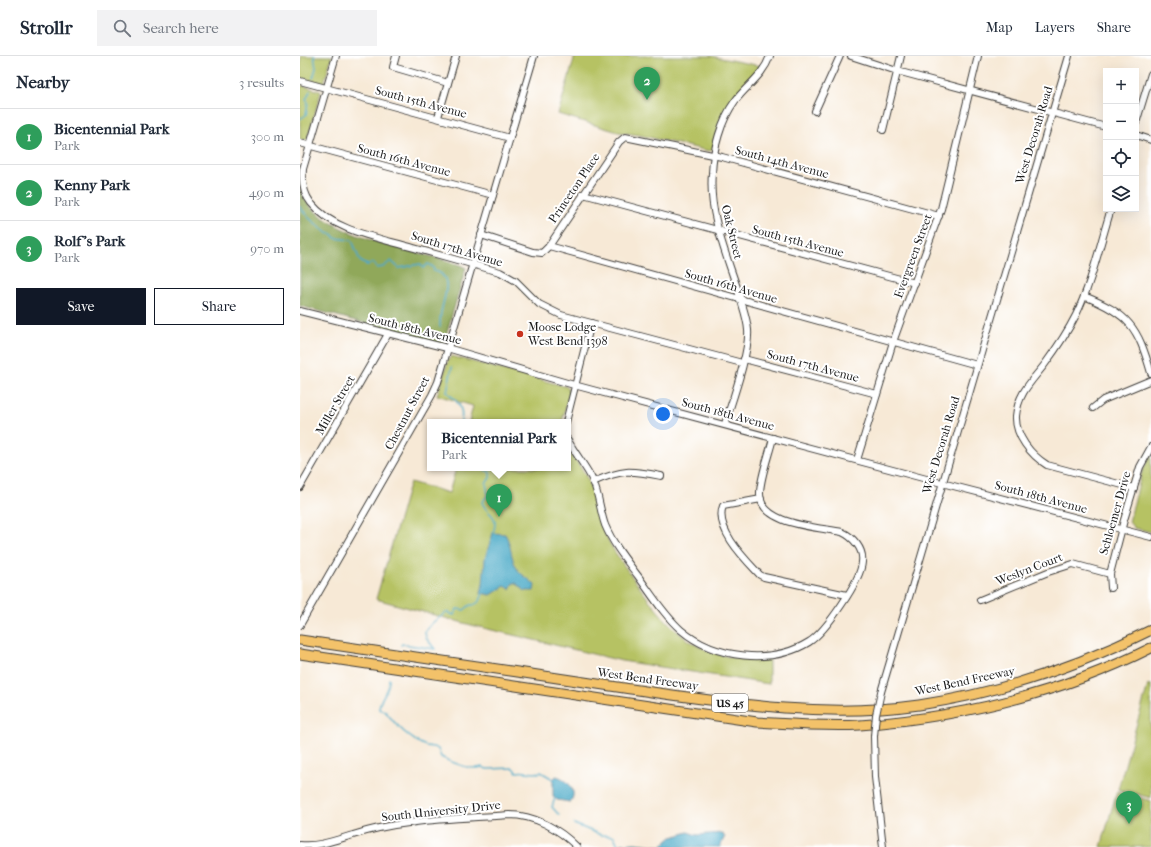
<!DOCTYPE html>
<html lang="en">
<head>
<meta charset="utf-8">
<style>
	:root { --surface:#fff; --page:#f2f2f3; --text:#1f2937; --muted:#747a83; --line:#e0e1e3; --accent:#111827 }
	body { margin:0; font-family:"IM FELL French Canon",serif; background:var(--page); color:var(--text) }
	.controls { position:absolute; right:12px; top:12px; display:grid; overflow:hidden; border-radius:0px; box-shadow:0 4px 16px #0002 }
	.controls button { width:36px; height:36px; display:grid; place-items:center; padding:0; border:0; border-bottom:1px solid var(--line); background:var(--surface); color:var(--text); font:20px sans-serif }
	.you { position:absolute; left:363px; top:358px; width:14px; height:14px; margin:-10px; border:3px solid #fff; border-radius:50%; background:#1a73e8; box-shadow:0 0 0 6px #1a73e833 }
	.badge { display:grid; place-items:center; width:26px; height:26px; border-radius:50%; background:var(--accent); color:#fff; font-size:13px; font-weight:700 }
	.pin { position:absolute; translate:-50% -33px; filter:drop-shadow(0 1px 2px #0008) }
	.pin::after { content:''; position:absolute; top:21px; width:14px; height:12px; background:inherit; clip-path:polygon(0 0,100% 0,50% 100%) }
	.popup { position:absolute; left:127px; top:363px; width:144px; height:52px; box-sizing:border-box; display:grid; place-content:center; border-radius:0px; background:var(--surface); filter:drop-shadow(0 1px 3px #0005); font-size:13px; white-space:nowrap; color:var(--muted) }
	.popup b { font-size:15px; color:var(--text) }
	.popup::after { content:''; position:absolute; left:50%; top:100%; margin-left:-8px; border:8px solid transparent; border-top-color:var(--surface) }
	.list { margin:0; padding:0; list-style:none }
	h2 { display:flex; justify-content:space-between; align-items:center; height:52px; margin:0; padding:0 16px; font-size:17px }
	h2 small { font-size:13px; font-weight:400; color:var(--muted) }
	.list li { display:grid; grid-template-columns:26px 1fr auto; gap:12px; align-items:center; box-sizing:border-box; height:56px; padding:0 16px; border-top:1px solid var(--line) }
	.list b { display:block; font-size:15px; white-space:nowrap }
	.list p { margin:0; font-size:13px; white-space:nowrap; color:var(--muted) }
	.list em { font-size:13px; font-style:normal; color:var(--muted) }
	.actions { display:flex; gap:8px; padding:12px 16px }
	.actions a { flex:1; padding:9px 0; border:1px solid var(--accent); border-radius:0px; text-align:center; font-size:14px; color:var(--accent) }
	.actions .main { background:var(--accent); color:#fff }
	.icon { flex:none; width:22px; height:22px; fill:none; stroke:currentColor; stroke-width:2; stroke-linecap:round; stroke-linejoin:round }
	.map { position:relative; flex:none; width:851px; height:791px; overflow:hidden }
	header { display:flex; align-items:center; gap:24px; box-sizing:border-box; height:56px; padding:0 20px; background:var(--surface); border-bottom:1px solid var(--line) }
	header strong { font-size:19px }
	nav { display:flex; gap:22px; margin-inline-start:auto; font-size:14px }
	.search { width:280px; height:36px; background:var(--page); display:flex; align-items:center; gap:10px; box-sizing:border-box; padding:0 14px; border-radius:0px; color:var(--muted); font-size:15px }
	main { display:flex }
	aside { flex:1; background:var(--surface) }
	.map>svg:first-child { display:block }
</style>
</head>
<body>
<header>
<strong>Strollr</strong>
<div class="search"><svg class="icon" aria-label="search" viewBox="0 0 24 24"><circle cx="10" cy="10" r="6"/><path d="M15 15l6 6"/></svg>Search here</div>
<nav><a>Map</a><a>Layers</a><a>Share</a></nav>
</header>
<main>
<aside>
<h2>Nearby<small>3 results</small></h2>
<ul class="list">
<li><span class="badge" style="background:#2e9e5b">1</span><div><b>Bicentennial Park</b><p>Park</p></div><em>300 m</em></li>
<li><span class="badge" style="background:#2e9e5b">2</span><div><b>Kenny Park</b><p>Park</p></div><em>490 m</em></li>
<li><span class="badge" style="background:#2e9e5b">3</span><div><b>Rolf's Park</b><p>Park</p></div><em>970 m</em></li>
</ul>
<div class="actions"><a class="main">Save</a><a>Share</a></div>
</aside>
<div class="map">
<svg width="851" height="791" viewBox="0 0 851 791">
	<rect width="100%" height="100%" fill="#fff"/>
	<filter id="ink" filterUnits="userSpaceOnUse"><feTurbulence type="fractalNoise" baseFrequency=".025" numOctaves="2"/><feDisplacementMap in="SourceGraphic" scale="8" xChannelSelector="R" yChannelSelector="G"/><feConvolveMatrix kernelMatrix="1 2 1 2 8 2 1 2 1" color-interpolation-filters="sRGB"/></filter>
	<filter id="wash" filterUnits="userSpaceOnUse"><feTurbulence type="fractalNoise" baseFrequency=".012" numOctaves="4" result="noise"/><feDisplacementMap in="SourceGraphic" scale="16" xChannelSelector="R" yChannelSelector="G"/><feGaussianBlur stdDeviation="0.9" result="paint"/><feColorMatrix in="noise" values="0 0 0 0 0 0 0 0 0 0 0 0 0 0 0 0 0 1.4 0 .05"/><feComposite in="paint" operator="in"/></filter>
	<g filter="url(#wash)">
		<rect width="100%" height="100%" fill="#f7e9d6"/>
		<g fill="#b6c264" stroke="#696f40">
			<polygon points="1,0 32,0 24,27 0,22"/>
			<polygon points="275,0 410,0 461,10 428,49 420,66 413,93 409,95 339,79 318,76 258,58"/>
			<polygon points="0,29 20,35 21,36 7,84 0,84"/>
			<polygon points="151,300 268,331 269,338 262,366 169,366 173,350 137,339 148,305"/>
			<path d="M268 393C275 405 285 415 290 429 296 445 298 462 305 478 313 495 325 511 336 526 374 580 400 605 469 604V628L322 605 171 569 76 543 110 426 149 437 156 412H268Z"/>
			<polygon points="851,398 851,476 834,472 829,466 842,416"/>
			<polygon points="851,628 851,742 818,733 848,629"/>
			<polygon points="817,735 851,745 851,791 801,791"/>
		</g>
		<path fill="#90a85a" stroke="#56623b" d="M0 130C9 176 99 191 137 202 146 205 158 207 166 212L144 286H135L0 250Z"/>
		<g fill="#47a8c6" stroke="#326271">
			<path d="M193 477 205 478C212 489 210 503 218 514 222 520 230 523 235 529L234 535H225L216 527H213L210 533 205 530 191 539 180 537 183 528 185 502Z"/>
			<path d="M256 720C267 722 279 736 270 746L257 744 253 740V723Z"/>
			<polygon points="388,776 397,779 422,777 425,780 420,791 318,791 320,788 335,787 361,790 372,781"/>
		</g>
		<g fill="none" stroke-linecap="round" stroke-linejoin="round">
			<g stroke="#47a8c6" stroke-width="1.5">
				<polyline points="13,22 16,12 14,0"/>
				<polyline points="0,63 6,59 8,46 6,44 10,35"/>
				<path d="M0 151 9 162 28 178 31 177 35 182 52 184 60 205 67 209 74 207 77 212 83 211 91 205 99 212 120 208 123 212 128 208 133 211 134 215C153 218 145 239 142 252 140 258 140 266 140 271"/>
				<path d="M152 311 147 336C157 345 164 351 161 366"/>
				<path d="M181 412 190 416V422L186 427 188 439 182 446C187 460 200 457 193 477"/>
				<polyline points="101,589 102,588 135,593 126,582 125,576 132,567 147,556 154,559 157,553 164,554 170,549 174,549 180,545 183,537"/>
				<path d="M89 623C90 634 79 642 79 653L85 655C94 667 110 684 126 690 130 691 134 690 138 693L141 701C150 706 172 715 182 711L187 713 213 712 217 716C225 714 234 719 241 716L253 723"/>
				<polyline points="255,742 252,751 259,759"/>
				<polyline points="274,768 301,779 314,780 318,789"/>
			</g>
		</g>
	</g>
	<g filter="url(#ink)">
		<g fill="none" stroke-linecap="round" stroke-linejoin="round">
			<g stroke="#3d3b38" stroke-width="8">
				<g id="minor">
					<path d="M36 0 3 113C2 125 3 137 11 147 34 176 81 182 114 192 143 200 171 208 200 216L216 225 239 248 261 259 442 307"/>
					<polyline points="96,0 93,11 148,27"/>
					<polyline points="551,0 597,15 806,71"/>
					<polyline points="0,25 210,82"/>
					<polyline points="515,55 540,0"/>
					<polyline points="138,61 156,0"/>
					<polyline points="836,67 851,18"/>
					<polyline points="583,74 601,0"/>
					<polyline points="836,79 851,84"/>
					<polyline points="0,87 193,139"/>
					<polyline points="283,138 615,227"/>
					<path d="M811 153C800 188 792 226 776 259 767 277 756 293 745 308 732 325 718 337 716 360 715 380 731 399 747 409L834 432"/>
					<polyline points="181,179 233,196 242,197 249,190 319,86 325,81 422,101 639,160"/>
					<polyline points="249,190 677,309"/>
					<path d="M784 240C829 258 838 271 851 317"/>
					<polyline points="0,255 147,292 274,329 634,425 851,481"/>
					<polyline points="444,303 577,338"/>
					<polyline points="793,352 803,344 851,324"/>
					<polyline points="266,366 291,267"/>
					<path d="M425 368C432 345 450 295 448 274 447 262 443 252 440 241 428 202 408 159 412 117 413 94 421 64 435 45 447 29 463 20 470 0"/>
					<path d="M268 384C275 398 286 410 293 425 299 439 300 455 305 469 313 488 326 504 338 520 352 539 364 559 381 574 415 603 472 609 509 586 525 576 561 525 562 506 564 493 553 481 542 476 518 471 458 469 460 436 461 419 469 399 473 382"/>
					<polyline points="557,404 593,286 641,153 678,0"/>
					<path d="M293 426C324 413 329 414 361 420"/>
					<polyline points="0,431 88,278"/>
					<path d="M461 443 423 450C414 473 446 504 460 519L464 521 547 539"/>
					<polyline points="811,532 810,518 824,464 840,411 851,391"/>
					<polyline points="680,544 748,516 773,508 810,518"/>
					<polyline points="0,569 132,339 138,326 234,0"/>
					<polyline points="581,636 769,0"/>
					<polyline points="574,680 575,721 583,791"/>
					<path d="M0 789C18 791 36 784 53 779 102 763 157 763 209 759 235 759 259 773 277 791"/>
				</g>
			</g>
			<g stroke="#3d3b38" stroke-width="11">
				<g id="highway">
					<path d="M0 584C108 599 216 616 324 632 422 646 520 663 619 649 700 637 778 610 851 574"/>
					<path d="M0 598 457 666C491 668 526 671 560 669 662 661 760 638 851 592"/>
				</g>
			</g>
			<use href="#minor" stroke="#fff" stroke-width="6"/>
			<use href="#highway" stroke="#f3c26a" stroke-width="9"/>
			<g stroke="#3d3b38" stroke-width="8" stroke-linecap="butt">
				<polyline id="minor-bridge" points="574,680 576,659 581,636"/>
			</g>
			<use href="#minor-bridge" stroke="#fff" stroke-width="6"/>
		</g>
	</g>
	<circle fill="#c8321e" stroke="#fff" stroke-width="1.5" cx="220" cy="278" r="4"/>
	<g text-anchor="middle" stroke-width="4" stroke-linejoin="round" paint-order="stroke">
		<rect fill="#fff" stroke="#606060" stroke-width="1" x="412" y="638" width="36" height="18" rx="3"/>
		<g font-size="11" font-weight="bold" fill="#1c1c1c">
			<text x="430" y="651">US 45</text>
		</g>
		<g font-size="12" fill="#1c1c1c" stroke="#fff">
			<text transform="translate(121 46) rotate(15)" y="4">South 15th Avenue</text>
			<text transform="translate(734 79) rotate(-73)" y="4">West Decorah Road</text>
			<text transform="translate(104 104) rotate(15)" y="4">South 16th Avenue</text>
			<text transform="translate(482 106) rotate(15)" y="4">South 14th Avenue</text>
			<text transform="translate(274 132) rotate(-56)" y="4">Princeton Place</text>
			<text transform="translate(432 176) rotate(76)" y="4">Oak Street</text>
			<text transform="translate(498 185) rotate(15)" y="4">South 15th Avenue</text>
			<text transform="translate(157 193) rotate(17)" y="4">South 17th Avenue</text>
			<text transform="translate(613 200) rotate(-70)" y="4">Evergreen Street</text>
			<text transform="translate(431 230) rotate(16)" y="4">South 16th Avenue</text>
			<text transform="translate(115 273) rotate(14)" y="4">South 18th Avenue</text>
			<text transform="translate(513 310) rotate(15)" y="4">South 17th Avenue</text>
			<text transform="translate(35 349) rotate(-60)" y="4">Miller Street</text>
			<text transform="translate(107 357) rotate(-62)" y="4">Chestnut Street</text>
			<text transform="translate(428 358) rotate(15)" y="4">South 18th Avenue</text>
			<text transform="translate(641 389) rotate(-73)" y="4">West Decorah Road</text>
			<text transform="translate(741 441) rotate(15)" y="4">South 18th Avenue</text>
			<text transform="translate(815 457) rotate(-74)" y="4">Schloemer Drive</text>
			<text transform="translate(729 513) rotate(-21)" y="4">Weslyn Court</text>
			<text transform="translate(348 623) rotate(8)" y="4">West Bend Freeway</text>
			<text transform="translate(665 625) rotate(-12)" y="4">West Bend Freeway</text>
			<text transform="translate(141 755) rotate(-6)" y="4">South University Drive</text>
		</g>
		<g font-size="12" fill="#1c1c1c" stroke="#fff" text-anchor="start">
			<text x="228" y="275">Moose Lodge<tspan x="228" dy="14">West Bend 1398</tspan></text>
		</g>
	</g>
</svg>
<div class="controls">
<button>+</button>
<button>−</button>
<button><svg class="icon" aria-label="locate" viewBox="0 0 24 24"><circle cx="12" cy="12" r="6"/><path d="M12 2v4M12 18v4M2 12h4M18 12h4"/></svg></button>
<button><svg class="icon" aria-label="layers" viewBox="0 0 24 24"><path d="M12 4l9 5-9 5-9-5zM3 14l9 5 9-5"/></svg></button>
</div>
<div class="you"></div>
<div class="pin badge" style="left:199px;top:461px;background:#2e9e5b">1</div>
<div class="popup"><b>Bicentennial Park</b>Park</div>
<div class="pin badge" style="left:347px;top:44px;background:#2e9e5b">2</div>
<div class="pin badge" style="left:829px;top:768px;background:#2e9e5b">3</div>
</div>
</main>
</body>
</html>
